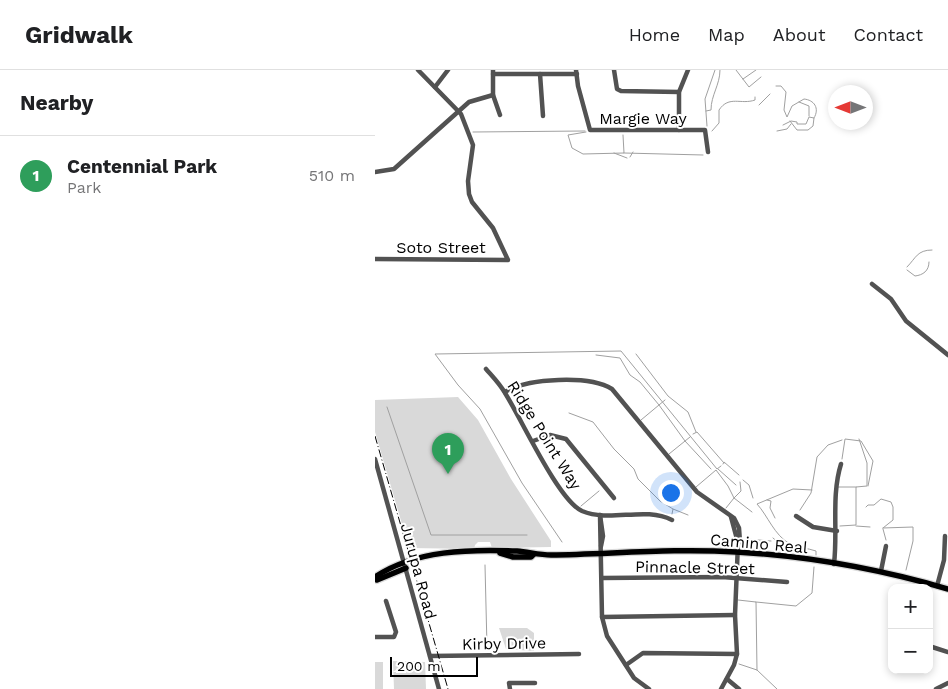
<!DOCTYPE html>
<html lang="en">
<head>
<meta charset="utf-8">
<style>
	:root { --surface:#fff; --page:#f6f6f6; --text:#202124; --muted:#757577; --line:#e0e0e0; --accent:#0b8043 }
	body { margin:0; font-family:"Work Sans",sans-serif; background:var(--page); color:var(--text) }
	.controls { position:absolute; right:15px; bottom:15px; display:grid; overflow:hidden; border-radius:10px; box-shadow:0 2px 8px #0003 }
	.controls button { width:45px; height:45px; display:grid; place-items:center; padding:0; border:0; border-bottom:1px solid var(--line); background:var(--surface); color:var(--text); font:25px sans-serif }
	.compass { position:absolute; left:453px; top:15px; width:45px; height:45px; border-radius:50%; background:var(--surface); box-shadow:0 2px 8px #0003; rotate:270deg }
	.scale { position:absolute; left:15px; bottom:12px; width:88px; box-sizing:border-box; padding-left:5px; border:2px solid #000; border-top:0; font-size:14px; line-height:18px; white-space:nowrap; color:#000; -webkit-text-stroke:4px #fff; paint-order:stroke }
	.you { position:absolute; left:295px; top:422px; width:18px; height:18px; margin:-12px; border:4px solid #fff; border-radius:50%; background:#1a73e8; box-shadow:0 0 0 8px #1a73e833 }
	.badge { display:grid; place-items:center; width:32px; height:32px; border-radius:50%; background:var(--accent); color:#fff; font-size:16px; font-weight:700 }
	.pin { position:absolute; translate:-50% -41px; filter:drop-shadow(0 1px 2px #0008) }
	.pin::after { content:''; position:absolute; top:26px; width:18px; height:15px; background:inherit; clip-path:polygon(0 0,100% 0,50% 100%) }
	.list { margin:0; padding:0; list-style:none }
	h2 { display:flex; justify-content:space-between; align-items:center; height:65px; margin:0; padding:0 20px; font-size:21px }
	h2 small { font-size:16px; font-weight:400; color:var(--muted) }
	.list li { display:grid; grid-template-columns:32px 1fr auto; gap:15px; align-items:center; box-sizing:border-box; height:80px; padding:0 20px; border-top:1px solid var(--line) }
	.list b { display:block; font-size:19px; white-space:nowrap }
	.list p { margin:0; font-size:16px; white-space:nowrap; color:var(--muted) }
	.list em { font-size:16px; font-style:normal; color:var(--muted) }
	.map { position:relative; flex:none; width:573px; height:619px; overflow:hidden }
	header { display:flex; align-items:center; gap:30px; box-sizing:border-box; height:70px; padding:0 25px; background:var(--surface); border-bottom:1px solid var(--line) }
	header strong { font-size:24px }
	nav { display:flex; gap:28px; margin-inline-start:auto; font-size:18px }
	main { display:flex }
	aside { flex:1; background:var(--surface) }
	.map>svg:first-child { display:block }
</style>
</head>
<body>
<header>
<strong>Gridwalk</strong>
<nav><a>Home</a><a>Map</a><a>About</a><a>Contact</a></nav>
</header>
<main>
<aside>
<h2>Nearby<small></small></h2>
<ul class="list">
<li><span class="badge" style="background:#2e9e5b">1</span><div><b>Centennial Park</b><p>Park</p></div><em>510 m</em></li>
</ul>
</aside>
<div class="map">
<svg width="573" height="619" viewBox="0 0 573 619">
	<rect width="100%" height="100%" fill="#fff"/>
	<g fill="#d9d9d9">
		<polygon points="83,327 103,350 136,409 176,471 176,477 117,478 115,472 103,472 100,475 99,479 34,478 0,362 0,330"/>
		<polygon points="124,558 152,558 159,563 159,581 131,579"/>
		<polygon points="18,591 50,592 51,619 19,619"/>
		<rect x="0" y="592" width="8" height="27"/>
	</g>
	<g fill="none" stroke-linecap="round" stroke-linejoin="round">
		<g stroke="#a0a0a0" stroke-width="1">
			<polyline points="361,0 374,17 386,7"/>
			<polyline points="368,9 381,0"/>
			<path d="M401 16H406L411 22 409 40 412 47 417 36 429 29C439 30 445 38 439 48"/>
			<polyline points="424,32 434,36 434,46"/>
			<polyline points="384,35 395,24"/>
			<path d="M331 41 336 40C336 25 345 15 345 0"/>
			<polyline points="408,55 416,51 422,52 422,54 431,54 434,47 439,48 438,56 433,60 422,60 415,51"/>
			<polyline points="332,56 330,29 340,0"/>
			<path d="M337 61 344 53V40C354 25 366 35 380 30V27"/>
			<polyline points="402,61 412,59 416,54"/>
			<polyline points="98,62 210,61"/>
			<polyline points="211,62 193,65 197,78 208,84 249,83 248,65"/>
			<polyline points="239,83 252,88"/>
			<polyline points="249,83 328,85"/>
			<polyline points="255,87 258,82"/>
			<path d="M532 197C541 188 542 180 557 180"/>
			<path d="M532 200 540 206C548 205 554 201 554 192"/>
			<polyline points="261,284 293,326 313,342 321,362"/>
			<polyline points="221,285 245,288 255,305 265,312 284,335 310,371 336,399"/>
			<polyline points="12,337 56,465 152,465"/>
			<polyline points="194,343 218,352 239,379 259,399 263,409 285,431 298,439"/>
			<polyline points="266,350 290,330"/>
			<polyline points="318,364 322,362 349,393"/>
			<polyline points="294,384 315,367"/>
			<polyline points="467,389 470,369 486,371 498,391 493,416"/>
			<polyline points="348,394 349,392 364,405"/>
			<polyline points="343,399 361,415"/>
			<polyline points="368,410 374,415 378,428"/>
			<polyline points="321,417 341,400 353,416 359,428 366,421 365,412"/>
			<polyline points="463,417 481,417"/>
			<path d="M437 420 418 419 382 434C393 446 399 465 415 474 422 478 433 478 441 481V485"/>
			<polyline points="392,430 396,431 395,438 400,448"/>
			<polyline points="206,436 224,421"/>
			<polyline points="491,437 493,435 499,435 506,429 516,432 518,437 518,450 508,458"/>
			<polyline points="351,438 359,428 377,442"/>
			<polyline points="425,440 436,423 442,387 453,375 467,370"/>
			<polyline points="297,444 298,439 313,445"/>
			<polyline points="465,456 481,455 481,417 492,416 492,393 484,369"/>
			<polyline points="481,456 495,457"/>
			<polyline points="508,458 538,457 538,471 531,500"/>
			<polyline points="508,459 511,470"/>
			<polyline points="398,468 405,474 402,478"/>
			<polyline points="371,469 396,471"/>
			<polyline points="187,472 147,413 105,339 83,315 60,284 246,281 342,399 346,396"/>
			<polyline points="413,481 414,474"/>
			<polyline points="110,495 112,577"/>
			<polyline points="363,530 381,532 382,600"/>
			<polyline points="381,532 421,536 437,523 439,497"/>
			<polyline points="364,594 382,600 402,619"/>
		</g>
		<g stroke="#dbdbdb" stroke-width="8">
			<g id="major">
				<polyline points="125,483 138,487 156,487 159,484"/>
				<path d="M0 507C40 480 95 479 142 481 154 482 164 485 176 485 237 484 300 478 361 482 433 486 504 499 573 519"/>
				<polyline points="2,510 31,498"/>
			</g>
		</g>
		<g stroke="#525252" stroke-width="4.5">
			<polyline points="118,0 118,25 125,45"/>
			<polyline points="201,0 203,16 215,60 330,60 333,82"/>
			<polyline points="239,0 242,19 246,21 304,22"/>
			<polyline points="118,4 202,4"/>
			<polyline points="165,4 168,46"/>
			<polyline points="60,17 73,0"/>
			<polyline points="304,60 304,22 313,0"/>
			<polyline points="0,102 19,99 94,32 118,25"/>
			<polyline points="0,189 133,190 118,158 97,132 94,124 93,111 98,75 86,44 43,0"/>
			<polyline points="497,214 516,229 531,251 573,285"/>
			<path d="M111 299C118 307 125 314 130 323 146 348 183 430 207 441 236 453 269 436 297 450"/>
			<path d="M130 322C153 308 214 305 237 319L322 422 359 448 364 458 365 472 363 473"/>
			<polyline points="158,371 175,365 191,369 239,428"/>
			<polyline points="0,389 64,619"/>
			<polyline points="225,445 227,547 232,566 259,608 274,619"/>
			<polyline points="225,445 228,466 226,476"/>
			<polyline points="421,446 438,457 462,461"/>
			<path d="M459 494C463 461 456 426 466 394"/>
			<polyline points="506,501 511,476"/>
			<polyline points="227,508 347,507 412,512"/>
			<polyline points="562,516 569,490 570,466"/>
			<polyline points="227,547 360,545"/>
			<polyline points="0,567 19,567 21,562 11,531"/>
			<polyline points="554,576 573,582"/>
			<polyline points="55,586 204,584"/>
			<polyline points="251,595 268,583 362,584"/>
			<polyline points="352,609 364,619"/>
			<polyline points="135,619 134,613 160,613"/>
			<polyline points="346,619 359,595 362,584 360,545 363,473 356,447"/>
			<polyline points="561,619 573,613"/>
		</g>
		<use href="#major" stroke="#000" stroke-width="5.5"/>
		<polyline stroke="#000" stroke-width="1" stroke-dasharray="8 2.5 1 2.5" stroke-linecap="butt" points="0,366 73,619"/>
	</g>
	<g text-anchor="middle" stroke-width="4" stroke-linejoin="round" paint-order="stroke">
		<g font-size="16" fill="#000" stroke="#fff">
			<text x="268" y="54">Margie Way</text>
			<text x="66" y="183">Soto Street</text>
			<text transform="translate(170 365) rotate(58)" y="6">Ridge Point Way</text>
			<text transform="translate(384 473) rotate(5)" y="6">Camino Real</text>
			<text transform="translate(320 497) rotate(1)" y="6">Pinnacle Street</text>
			<text transform="translate(44 501) rotate(75)" y="6">Jurupa Road</text>
			<text transform="translate(129 573) rotate(-1)" y="6">Kirby Drive</text>
		</g>
	</g>
</svg>
<div class="controls">
<button>+</button>
<button>−</button>
</div>
<svg class="compass" viewBox="-18 -18 36 36"><path d="M0-13l5 13h-10z" fill="#e53935"/><path d="M0 13l5-13h-10z" fill="#757577"/></svg>
<div class="scale">200 m</div>
<div class="you"></div>
<div class="pin badge" style="left:73px;top:404px;background:#2e9e5b">1</div>
</div>
</main>
</body>
</html>
